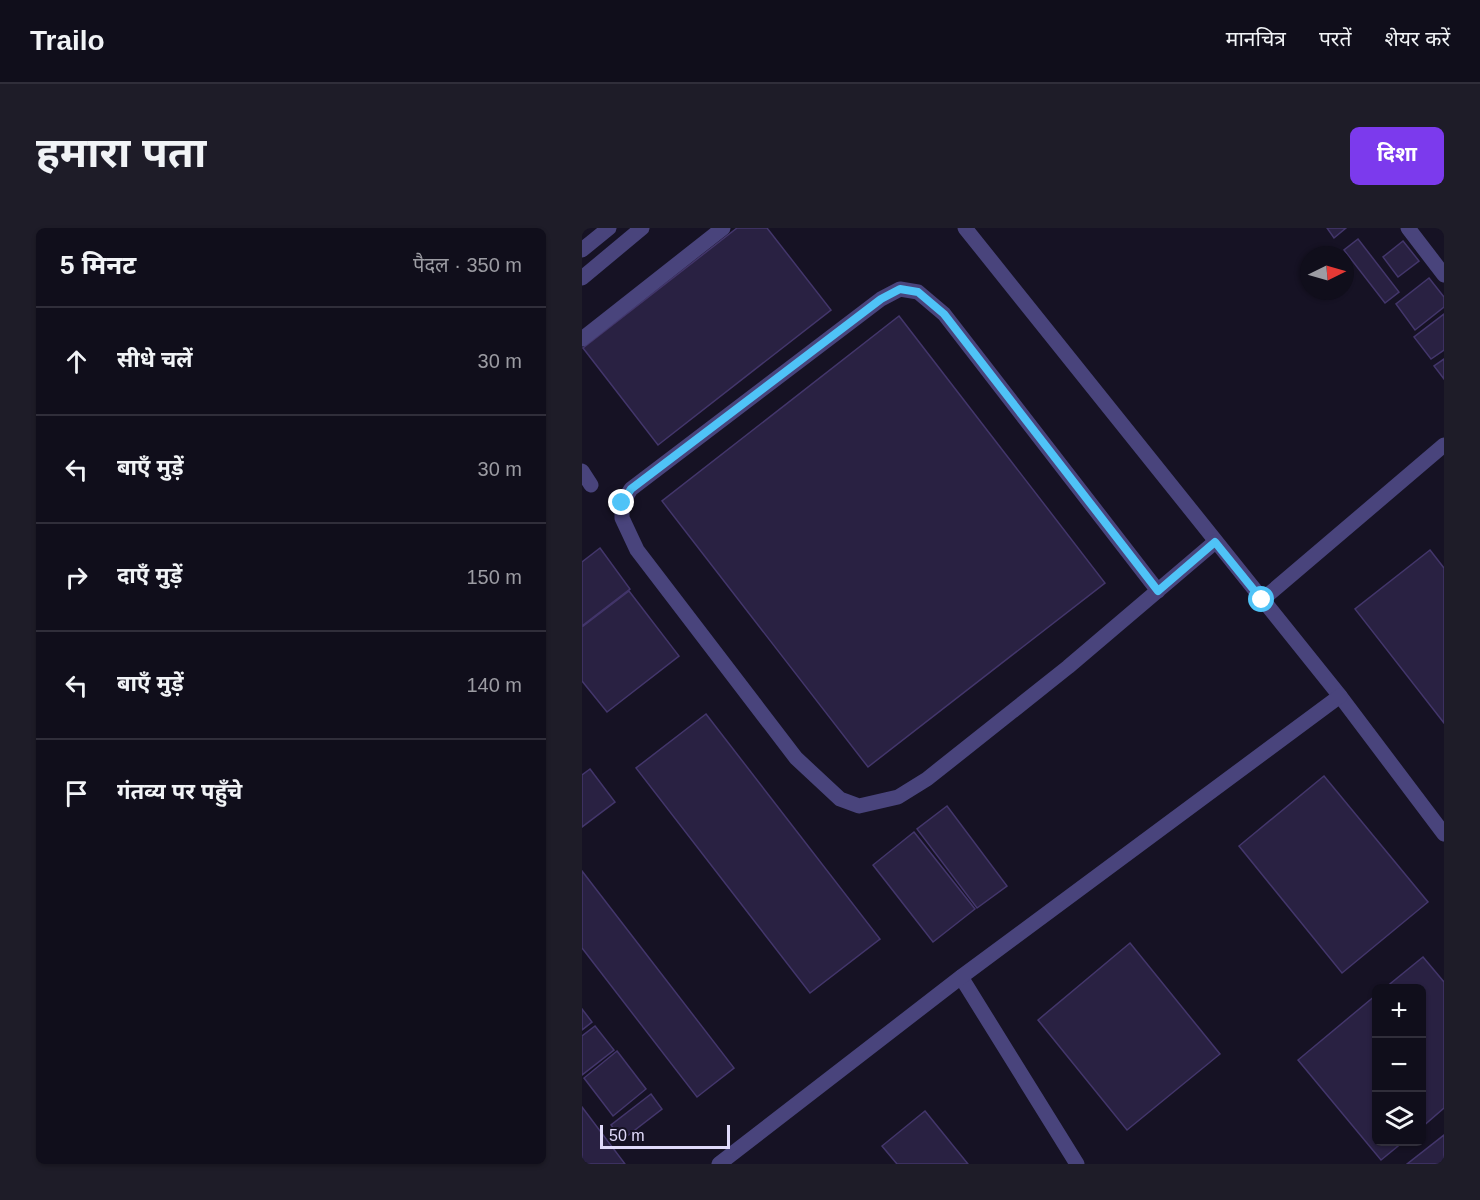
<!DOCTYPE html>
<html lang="hi">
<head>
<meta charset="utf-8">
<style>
	:root { --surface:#100e1b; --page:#1e1c28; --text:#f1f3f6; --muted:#9c9ca3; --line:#302e3a; --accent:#7c3aed }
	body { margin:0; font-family:Helvetica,"Noto Sans Devanagari",sans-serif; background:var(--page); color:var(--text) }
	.controls { position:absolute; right:18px; bottom:18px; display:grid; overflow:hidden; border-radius:9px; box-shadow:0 2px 4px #0004 }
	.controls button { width:54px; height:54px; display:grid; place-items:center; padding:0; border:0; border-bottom:2px solid var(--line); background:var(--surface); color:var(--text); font:30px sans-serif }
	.compass { position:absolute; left:718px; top:18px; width:54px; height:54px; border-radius:50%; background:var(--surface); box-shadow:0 2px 4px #0004; rotate:85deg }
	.scale { position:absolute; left:18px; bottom:15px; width:130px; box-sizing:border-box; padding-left:6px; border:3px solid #e0dafa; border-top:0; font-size:16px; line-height:21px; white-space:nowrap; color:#e0dafa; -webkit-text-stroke:4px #161224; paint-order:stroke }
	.stop { position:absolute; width:18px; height:18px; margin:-14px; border:4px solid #4fc3f7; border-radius:50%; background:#fff }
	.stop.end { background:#4fc3f7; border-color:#fff; box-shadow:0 2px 6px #0008 }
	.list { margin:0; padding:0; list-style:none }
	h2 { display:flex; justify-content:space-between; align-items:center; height:78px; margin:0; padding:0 24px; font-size:26px }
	h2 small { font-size:20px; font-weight:400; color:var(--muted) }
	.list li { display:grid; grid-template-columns:39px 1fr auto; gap:18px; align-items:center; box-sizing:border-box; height:108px; padding:0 24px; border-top:2px solid var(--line) }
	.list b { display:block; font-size:22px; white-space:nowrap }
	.list em { font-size:20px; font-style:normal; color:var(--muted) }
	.icon { flex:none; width:33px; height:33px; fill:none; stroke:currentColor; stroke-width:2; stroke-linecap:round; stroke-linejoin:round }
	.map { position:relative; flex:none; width:862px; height:936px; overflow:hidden; border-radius:9px }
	header { display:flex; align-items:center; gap:36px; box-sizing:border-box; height:84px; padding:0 30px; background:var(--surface); border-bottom:2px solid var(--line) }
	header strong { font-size:28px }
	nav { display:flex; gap:33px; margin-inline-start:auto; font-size:21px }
	.intro { display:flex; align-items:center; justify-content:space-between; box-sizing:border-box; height:144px; padding:0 36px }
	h1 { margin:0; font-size:42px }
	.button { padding:15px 27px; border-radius:9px; background:var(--accent); color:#fff; font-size:21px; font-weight:700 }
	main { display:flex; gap:36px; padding:0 36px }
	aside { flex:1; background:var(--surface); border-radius:9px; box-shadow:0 2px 4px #0004 }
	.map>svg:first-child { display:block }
</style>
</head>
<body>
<header>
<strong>Trailo</strong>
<nav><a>मानचित्र</a><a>परतें</a><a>शेयर करें</a></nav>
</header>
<div class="intro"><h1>हमारा पता</h1><a class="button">दिशा</a></div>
<main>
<aside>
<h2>5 मिनट<small>पैदल · 350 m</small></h2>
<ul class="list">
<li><svg class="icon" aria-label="ahead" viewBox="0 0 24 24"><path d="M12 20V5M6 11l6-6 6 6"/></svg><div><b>सीधे चलें</b></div><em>30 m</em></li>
<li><svg class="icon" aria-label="left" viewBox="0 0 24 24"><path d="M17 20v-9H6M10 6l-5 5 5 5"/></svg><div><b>बाएँ मुड़ें</b></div><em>30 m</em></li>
<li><svg class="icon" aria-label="right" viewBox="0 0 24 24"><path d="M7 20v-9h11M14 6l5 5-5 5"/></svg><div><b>दाएँ मुड़ें</b></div><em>150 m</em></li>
<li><svg class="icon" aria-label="left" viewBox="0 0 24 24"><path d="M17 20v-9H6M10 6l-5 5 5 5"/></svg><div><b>बाएँ मुड़ें</b></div><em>140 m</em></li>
<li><svg class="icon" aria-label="arrive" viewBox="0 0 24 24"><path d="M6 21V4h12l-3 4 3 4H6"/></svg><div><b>गंतव्य पर पहुँचे</b></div></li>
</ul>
</aside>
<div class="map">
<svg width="862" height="936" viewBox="0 0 862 936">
	<rect width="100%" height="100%" fill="#161224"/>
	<g fill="#292142" stroke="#43366b" stroke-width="1.5">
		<polygon points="155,0 185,0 249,82 76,217 1,120"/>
		<polygon points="745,0 764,0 752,10"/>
		<polygon points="776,11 817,64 803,75 762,22"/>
		<polygon points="821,13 837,33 816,49 801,29"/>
		<polygon points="847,50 862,69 862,79 833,102 814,76"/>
		<polygon points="862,86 862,122 849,131 832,109"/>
		<polygon points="317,88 523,355 286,539 80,273"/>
		<polygon points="862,131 862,151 852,138"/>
		<polygon points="18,320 48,361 0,398 0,334"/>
		<polygon points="848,322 862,340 862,495 773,381"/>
		<polygon points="47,363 97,428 25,484 0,453 0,399"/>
		<polygon points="124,486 298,711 228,765 54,540"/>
		<polygon points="8,541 33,574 0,599 0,547"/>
		<polygon points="742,548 846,674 760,745 657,618"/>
		<polygon points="365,578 425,658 395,680 335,601"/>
		<polygon points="332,604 393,681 351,714 291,637"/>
		<polygon points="0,643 152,840 115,869 0,720"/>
		<polygon points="548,715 638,826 545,902 456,792"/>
		<polygon points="841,729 862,754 862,880 840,899 840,760 803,760"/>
		<polygon points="794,767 794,914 821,914 799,932 716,832"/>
		<polygon points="0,781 10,794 0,802"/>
		<polygon points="13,798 32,822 0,847 0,808"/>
		<polygon points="35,823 64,861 31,888 2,850"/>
		<polygon points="69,866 80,881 40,912 29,897"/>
		<polygon points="0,879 43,936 0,936"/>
		<polygon points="343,883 386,936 315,936 300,918"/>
		<polygon points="862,907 862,936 825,936"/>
	</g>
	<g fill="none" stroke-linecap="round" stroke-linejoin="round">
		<g stroke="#49447c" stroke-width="15">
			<polyline points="383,0 758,468 862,606"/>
			<polyline points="826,0 862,47"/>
			<polyline points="0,22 27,0"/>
			<polyline points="0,50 60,0"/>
			<polyline points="0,111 141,0"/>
			<polyline points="0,243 9,257"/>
			<polyline points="576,363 362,86 336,64 318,61 299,71 49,261 40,275 40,290 55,322 214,530 258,571 277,578 316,569 345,551 486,439 633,314"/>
			<polyline points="680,372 862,217"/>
			<polyline points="379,749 495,936"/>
			<polyline points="137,936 379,749 758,468"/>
		</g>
	</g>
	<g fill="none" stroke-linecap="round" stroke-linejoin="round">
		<polyline stroke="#4fc3f7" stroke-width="8" points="40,275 49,261 299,71 318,61 336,64 362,86 576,363 633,314 680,372"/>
	</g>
</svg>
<div class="controls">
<button>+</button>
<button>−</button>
<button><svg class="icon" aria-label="layers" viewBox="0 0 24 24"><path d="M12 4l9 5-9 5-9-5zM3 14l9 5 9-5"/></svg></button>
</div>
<svg class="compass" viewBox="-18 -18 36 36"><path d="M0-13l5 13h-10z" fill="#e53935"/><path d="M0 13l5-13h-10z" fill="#9c9ca3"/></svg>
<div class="scale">50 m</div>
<div class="stop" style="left:680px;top:372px"></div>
<div class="stop end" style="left:40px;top:275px"></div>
</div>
</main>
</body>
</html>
